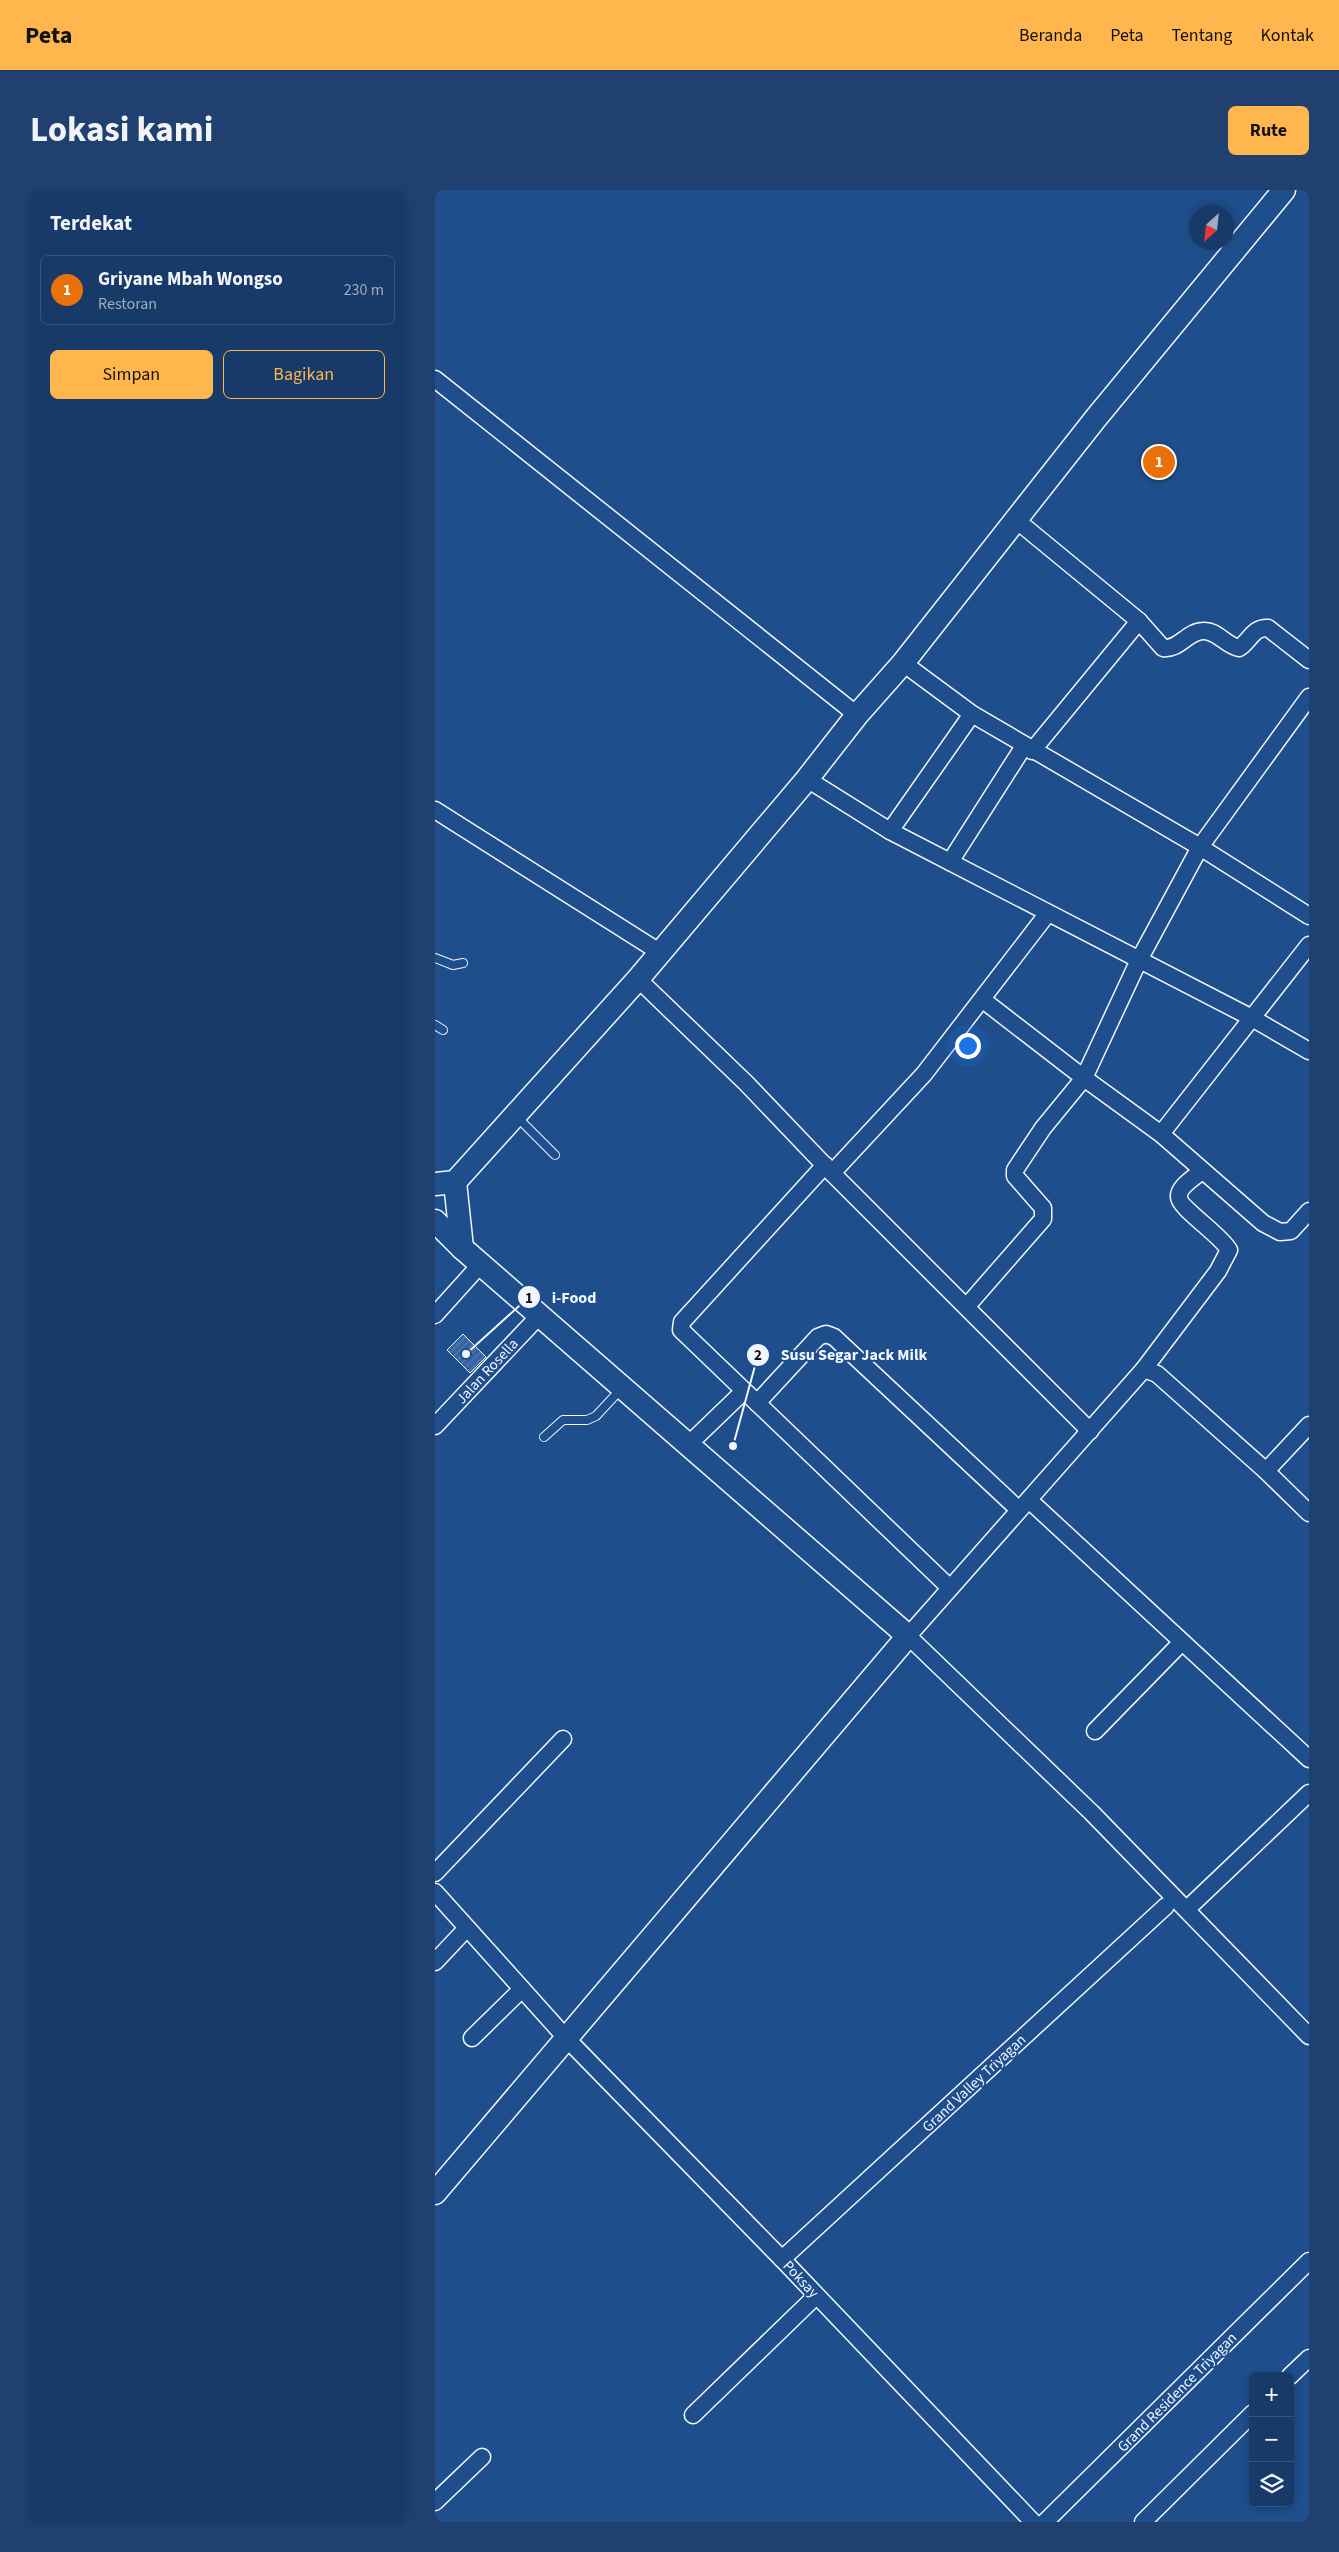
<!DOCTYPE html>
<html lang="id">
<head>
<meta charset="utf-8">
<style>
	:root { --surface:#173a69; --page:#20416f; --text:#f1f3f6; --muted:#9eadc0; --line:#36547d; --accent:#ffb74d }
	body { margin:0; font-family:"Source Sans 3",sans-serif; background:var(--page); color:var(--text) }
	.controls { position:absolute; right:15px; bottom:15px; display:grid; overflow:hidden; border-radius:8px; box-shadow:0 2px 8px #0003 }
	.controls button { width:45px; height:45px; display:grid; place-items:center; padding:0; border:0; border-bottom:1px solid var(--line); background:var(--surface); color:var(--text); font:25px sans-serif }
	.compass { position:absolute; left:754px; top:15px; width:45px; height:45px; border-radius:50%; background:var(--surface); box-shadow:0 2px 8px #0003; rotate:207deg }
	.you { position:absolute; left:532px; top:855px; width:18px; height:18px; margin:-12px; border:4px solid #fff; border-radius:50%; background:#1a73e8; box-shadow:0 0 0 8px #1a73e833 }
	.badge { display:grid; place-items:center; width:32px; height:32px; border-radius:50%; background:var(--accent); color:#fff; font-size:16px; font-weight:700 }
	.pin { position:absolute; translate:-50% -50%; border:2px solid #fff; box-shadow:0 1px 5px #0006 }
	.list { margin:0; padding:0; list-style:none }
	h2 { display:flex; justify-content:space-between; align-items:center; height:65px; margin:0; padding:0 20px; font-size:21px }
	h2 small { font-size:16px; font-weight:400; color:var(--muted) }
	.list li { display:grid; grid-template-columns:32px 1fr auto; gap:15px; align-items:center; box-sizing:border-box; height:70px; margin:0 10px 10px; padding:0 10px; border:1px solid var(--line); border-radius:8px }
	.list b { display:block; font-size:19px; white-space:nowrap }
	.list p { margin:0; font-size:16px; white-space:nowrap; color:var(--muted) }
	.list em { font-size:16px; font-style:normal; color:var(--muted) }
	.actions { display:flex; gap:10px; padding:15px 20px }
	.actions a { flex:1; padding:11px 0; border:1px solid var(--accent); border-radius:8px; text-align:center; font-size:18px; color:var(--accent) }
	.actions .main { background:var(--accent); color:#111 }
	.icon { flex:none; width:28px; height:28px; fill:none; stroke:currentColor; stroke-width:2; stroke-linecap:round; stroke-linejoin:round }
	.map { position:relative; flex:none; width:874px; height:2332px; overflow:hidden; border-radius:8px }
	header { display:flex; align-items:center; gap:30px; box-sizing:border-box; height:70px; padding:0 25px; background:var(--accent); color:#111 }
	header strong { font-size:24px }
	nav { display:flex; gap:28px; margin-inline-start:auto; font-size:18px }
	.intro { display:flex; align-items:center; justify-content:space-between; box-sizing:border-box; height:120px; padding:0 30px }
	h1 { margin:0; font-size:35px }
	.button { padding:12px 22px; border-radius:8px; background:var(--accent); color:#111; font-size:18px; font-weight:700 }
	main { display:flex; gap:30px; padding:0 30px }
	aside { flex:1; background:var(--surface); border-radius:8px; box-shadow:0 2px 8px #0003 }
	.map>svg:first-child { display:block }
</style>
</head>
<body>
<header>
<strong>Peta</strong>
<nav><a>Beranda</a><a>Peta</a><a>Tentang</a><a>Kontak</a></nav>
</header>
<div class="intro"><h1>Lokasi kami</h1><a class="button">Rute</a></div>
<main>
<aside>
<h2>Terdekat<small></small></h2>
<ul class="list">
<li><span class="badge" style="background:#e8710a">1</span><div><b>Griyane Mbah Wongso</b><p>Restoran</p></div><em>230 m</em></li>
</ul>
<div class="actions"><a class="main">Simpan</a><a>Bagikan</a></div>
</aside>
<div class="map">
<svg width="874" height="2332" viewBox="0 0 874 2332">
	<defs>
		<pattern id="building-hatch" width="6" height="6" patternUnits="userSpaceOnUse" patternTransform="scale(1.25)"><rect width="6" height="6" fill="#3563a3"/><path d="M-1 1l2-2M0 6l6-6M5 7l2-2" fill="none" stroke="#537ab1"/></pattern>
	</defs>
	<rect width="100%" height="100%" fill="#1f4e8c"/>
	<polygon fill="url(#building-hatch)" stroke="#f2f6ff" points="28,1144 51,1167 35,1183 12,1160"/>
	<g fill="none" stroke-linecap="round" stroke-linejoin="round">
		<g stroke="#f2f6ff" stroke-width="10">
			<g id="lane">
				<polyline points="0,768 18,775 28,773"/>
				<polyline points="0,835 8,840"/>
				<polyline points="82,927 120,965"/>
				<polyline points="109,1247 128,1230 152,1230 161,1226 186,1199"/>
			</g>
		</g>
		<g stroke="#f2f6ff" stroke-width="19">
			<g id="street">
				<polyline points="0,189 422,525"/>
				<path d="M580 329 704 431 728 458C744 460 753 441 768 441 782 440 790 455 804 458 815 451 818 437 833 438L874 470"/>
				<polyline points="468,473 537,524 765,657 874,726"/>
				<polyline points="597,561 704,431"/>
				<polyline points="372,589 455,641 817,828 874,861"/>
				<polyline points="0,620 226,763"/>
				<polyline points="455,641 537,524"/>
				<polyline points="515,672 589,556"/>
				<polyline points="203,789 311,893 397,983 655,1241"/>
				<polyline points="548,810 649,888 726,944 828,1033 845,1042 856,1041 874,1021"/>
				<polyline points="726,944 874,755"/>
				<polyline points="390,975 247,1132 246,1140 515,1398"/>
				<polyline points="397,983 489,884 613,723"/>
				<polyline points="532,1116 608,1029 608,1018 580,986 580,980 608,938 649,888 704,770 765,657 874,507"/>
				<polyline points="0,1125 45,1075"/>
				<path d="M709 1179 783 1081 794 1060C786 1045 744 1018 744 1007 743 997 760 987 767 981"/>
				<polyline points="322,1213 383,1147 391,1144 399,1147 584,1320"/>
				<polyline points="0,1236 104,1126"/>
				<polyline points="253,1255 309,1201"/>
				<polyline points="831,1281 874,1235"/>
				<polyline points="594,1310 874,1569"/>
				<polyline points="874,1323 831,1281 722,1184 709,1179 473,1446 657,1623 874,1846"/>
				<polyline points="660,1541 746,1453"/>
				<polyline points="0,1683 128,1549"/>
				<polyline points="0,1702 132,1849 347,2069 598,2332"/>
				<polyline points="752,1719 874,1603"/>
				<polyline points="0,1772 32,1738"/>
				<polyline points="37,1848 87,1799"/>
				<polyline points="347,2069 731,1716"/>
				<polyline points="855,2186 874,2168"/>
				<polyline points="258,2225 381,2106"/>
				<polyline points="0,2312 47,2267"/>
				<polyline points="610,2332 874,2071"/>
				<polyline points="708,2332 818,2223"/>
			</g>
		</g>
		<g stroke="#f2f6ff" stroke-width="25">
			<g id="secondary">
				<polyline points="20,992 27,1058"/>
				<polyline points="0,994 20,992 203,789 372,589 422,525 468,473 661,228 849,0"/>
				<polyline points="0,1031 27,1058 473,1446 0,2003"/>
			</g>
		</g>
		<use href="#lane" stroke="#1f4e8c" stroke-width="8"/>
		<use href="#street" stroke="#1f4e8c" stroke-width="16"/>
		<use href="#secondary" stroke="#1f4e8c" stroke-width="22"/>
	</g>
	<g text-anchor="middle" stroke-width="4" stroke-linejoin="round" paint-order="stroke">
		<g font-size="15" fill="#f2f6ff" stroke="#1f4e8c">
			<text transform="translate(52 1181) rotate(-47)" y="5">Jalan Rosella</text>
			<text transform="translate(539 1893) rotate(-43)" y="5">Grand Valley Triyagan</text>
			<text transform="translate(366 2089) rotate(47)" y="5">Poksay</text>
			<text transform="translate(742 2202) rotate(-45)" y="5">Grand Residence Triyagan</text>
		</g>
	</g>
	<path fill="none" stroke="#f2f6ff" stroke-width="2" d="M31 1164L94 1107M298 1256L323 1165"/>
	<g fill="#f2f6ff" stroke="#1f4e8c" stroke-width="2">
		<circle cx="31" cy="1164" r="5"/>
		<circle cx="298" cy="1256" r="5"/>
		<circle cx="94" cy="1107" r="12"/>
		<circle cx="323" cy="1165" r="12"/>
	</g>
	<g font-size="15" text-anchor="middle" font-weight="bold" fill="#111">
		<text x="94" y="1113">1</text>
		<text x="323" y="1170">2</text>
	</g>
	<g font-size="16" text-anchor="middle" font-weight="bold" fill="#f2f6ff" stroke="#1f4e8c" stroke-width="4" stroke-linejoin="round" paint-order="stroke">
		<text x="139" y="1113">i-Food</text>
		<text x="419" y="1170">Susu Segar Jack Milk</text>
	</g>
</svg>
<div class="controls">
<button>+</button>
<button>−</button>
<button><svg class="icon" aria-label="layers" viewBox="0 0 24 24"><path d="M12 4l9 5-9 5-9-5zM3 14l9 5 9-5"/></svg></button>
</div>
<svg class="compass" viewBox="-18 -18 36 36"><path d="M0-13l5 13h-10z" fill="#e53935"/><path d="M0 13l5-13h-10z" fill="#9eadc0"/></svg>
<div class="you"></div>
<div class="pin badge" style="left:724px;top:272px;background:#e8710a">1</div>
</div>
</main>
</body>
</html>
